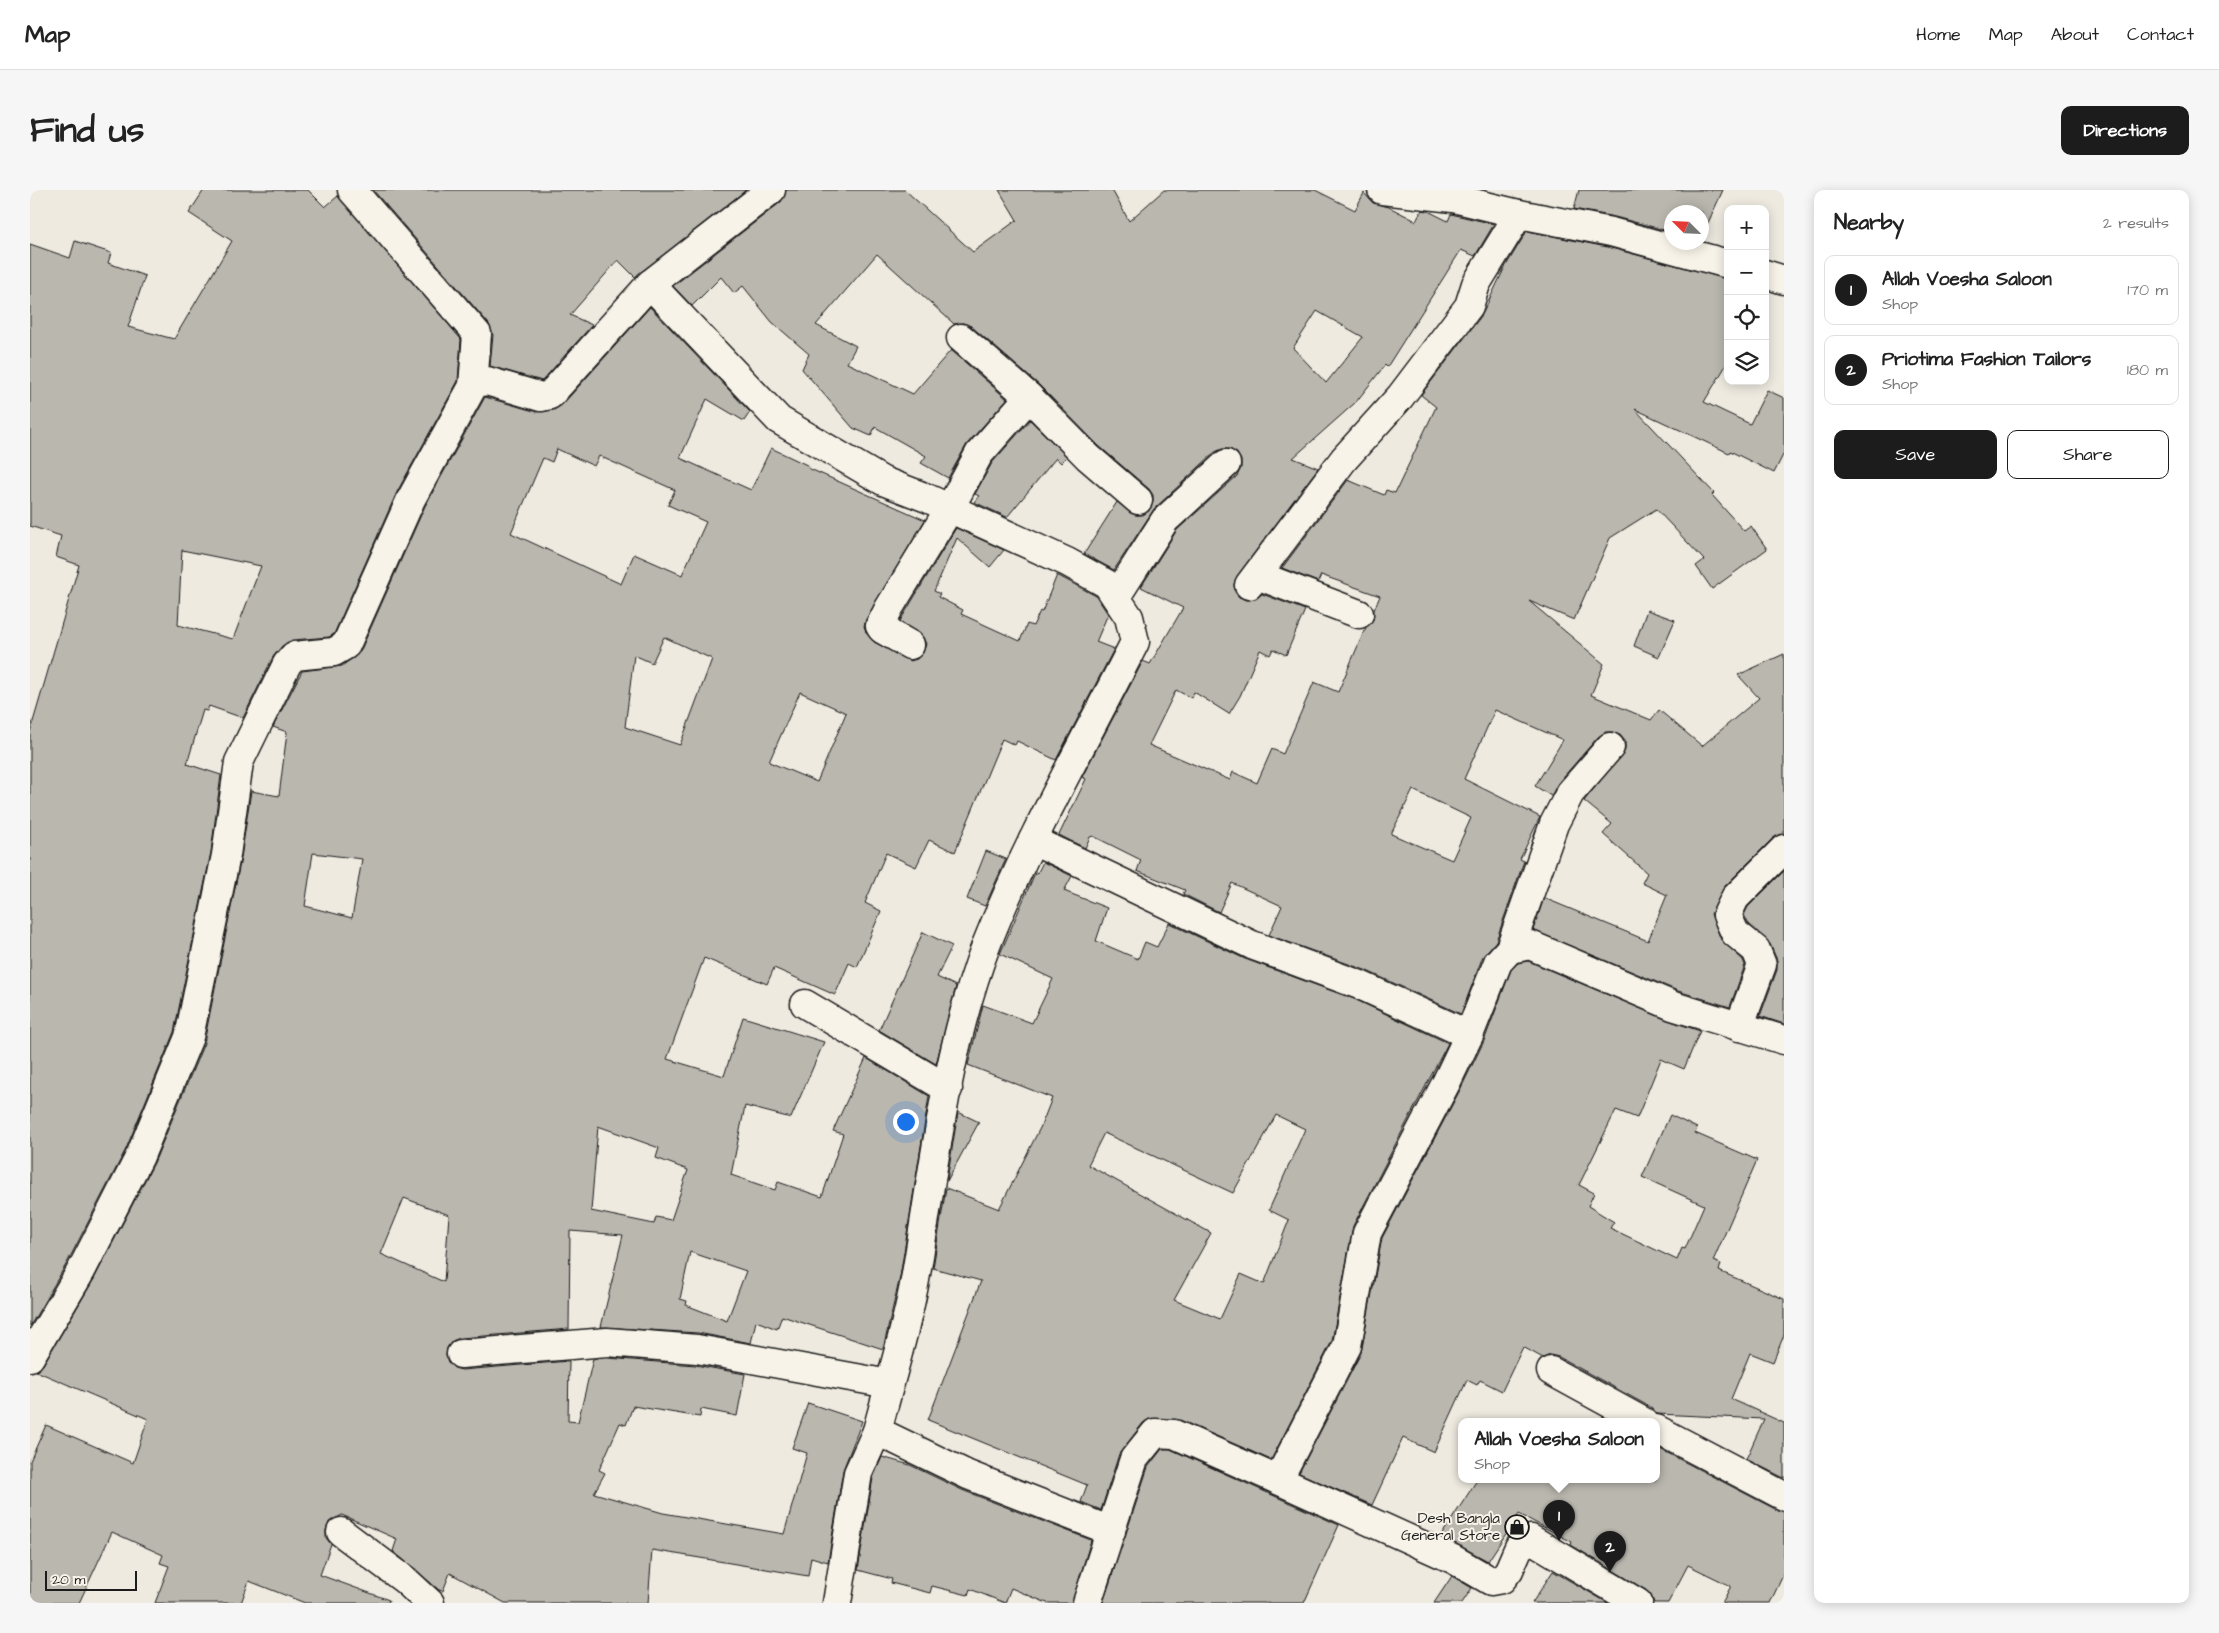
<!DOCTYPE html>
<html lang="en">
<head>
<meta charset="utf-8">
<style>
	:root { --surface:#fff; --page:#f6f6f6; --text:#222; --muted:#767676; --line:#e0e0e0; --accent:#1c1c1c }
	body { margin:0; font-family:"Architects Daughter",sans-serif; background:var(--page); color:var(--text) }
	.controls { position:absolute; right:15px; top:15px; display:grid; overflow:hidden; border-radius:10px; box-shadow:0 2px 12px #0003 }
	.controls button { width:45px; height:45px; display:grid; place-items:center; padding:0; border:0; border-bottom:1px solid var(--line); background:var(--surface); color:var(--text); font:25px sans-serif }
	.compass { position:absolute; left:1634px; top:15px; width:45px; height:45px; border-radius:50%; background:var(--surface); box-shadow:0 2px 12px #0003; rotate:294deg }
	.scale { position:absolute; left:15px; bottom:12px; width:92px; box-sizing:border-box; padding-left:5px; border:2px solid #1c1c1c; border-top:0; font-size:14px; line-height:18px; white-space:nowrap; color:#1c1c1c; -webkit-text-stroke:4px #f7f3e8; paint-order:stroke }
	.you { position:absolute; left:875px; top:931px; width:18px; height:18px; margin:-12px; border:4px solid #fff; border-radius:50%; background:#1a73e8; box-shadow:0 0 0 8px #1a73e833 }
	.badge { display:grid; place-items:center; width:32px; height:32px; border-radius:50%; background:var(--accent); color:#fff; font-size:16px; font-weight:700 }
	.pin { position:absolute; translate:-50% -41px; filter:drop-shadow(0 1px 2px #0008) }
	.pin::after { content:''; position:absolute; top:26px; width:18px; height:15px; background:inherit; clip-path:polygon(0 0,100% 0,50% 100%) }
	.popup { position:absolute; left:1428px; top:1228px; width:202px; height:65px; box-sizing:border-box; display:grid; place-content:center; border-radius:10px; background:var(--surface); filter:drop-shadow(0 1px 4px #0005); font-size:16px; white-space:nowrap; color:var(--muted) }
	.popup b { font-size:19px; color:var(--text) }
	.popup::after { content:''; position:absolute; left:50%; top:100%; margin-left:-10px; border:10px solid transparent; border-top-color:var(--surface) }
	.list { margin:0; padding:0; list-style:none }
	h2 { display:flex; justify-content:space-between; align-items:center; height:65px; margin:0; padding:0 20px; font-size:21px }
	h2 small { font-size:16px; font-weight:400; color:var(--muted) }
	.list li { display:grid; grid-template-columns:32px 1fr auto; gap:15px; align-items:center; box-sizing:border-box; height:70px; margin:0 10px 10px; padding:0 10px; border:1px solid var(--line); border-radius:10px }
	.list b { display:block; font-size:19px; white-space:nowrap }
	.list p { margin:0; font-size:16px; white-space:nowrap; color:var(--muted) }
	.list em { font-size:16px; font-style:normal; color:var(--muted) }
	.actions { display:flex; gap:10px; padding:15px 20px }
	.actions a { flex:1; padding:11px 0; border:1px solid var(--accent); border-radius:10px; text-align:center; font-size:18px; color:var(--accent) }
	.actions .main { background:var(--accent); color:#fff }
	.icon { flex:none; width:28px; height:28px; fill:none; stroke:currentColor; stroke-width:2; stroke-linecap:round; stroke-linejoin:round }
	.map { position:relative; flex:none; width:1754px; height:1413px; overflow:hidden; border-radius:10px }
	header { display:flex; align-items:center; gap:30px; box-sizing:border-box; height:70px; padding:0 25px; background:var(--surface); border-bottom:1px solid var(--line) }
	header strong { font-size:24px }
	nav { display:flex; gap:28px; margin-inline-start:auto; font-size:18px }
	.intro { display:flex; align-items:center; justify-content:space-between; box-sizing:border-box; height:120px; padding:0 30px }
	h1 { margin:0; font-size:35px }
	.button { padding:12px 22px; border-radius:10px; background:var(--accent); color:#fff; font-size:18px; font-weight:700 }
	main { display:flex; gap:30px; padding:0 30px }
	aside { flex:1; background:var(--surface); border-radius:10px; box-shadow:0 2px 12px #0003 }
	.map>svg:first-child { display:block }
</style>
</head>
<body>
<header>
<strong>Map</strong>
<nav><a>Home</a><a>Map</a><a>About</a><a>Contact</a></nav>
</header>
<div class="intro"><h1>Find us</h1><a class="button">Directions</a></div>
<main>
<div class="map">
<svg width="1754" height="1413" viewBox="0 0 1754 1413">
	<rect width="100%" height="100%" fill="#eeeae0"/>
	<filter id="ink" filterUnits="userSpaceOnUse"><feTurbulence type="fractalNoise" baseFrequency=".02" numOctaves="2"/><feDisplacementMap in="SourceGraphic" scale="10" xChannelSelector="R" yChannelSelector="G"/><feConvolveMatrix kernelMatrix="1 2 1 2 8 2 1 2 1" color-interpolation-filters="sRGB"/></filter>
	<g filter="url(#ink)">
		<g fill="#bab7af" stroke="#1c1c1c" fill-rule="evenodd">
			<path d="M174 0H278L295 17 308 6 431 149 428 191 367 302 304 444 299 447 262 450 252 456 243 467 213 528 179 516 177 521 173 520 157 574 191 585 181 662 144 842 96 959 37 1073 0 1136V542L49 375 26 367 31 346 0 336V54L40 68 45 51 81 63 78 73 115 86 98 137 144 149 202 51 159 23ZM152 360 231 376 203 449 148 435Z"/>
			<polygon points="343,0 716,0 605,87 588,70 540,125 562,135 512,191 460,176 463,145 459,134"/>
			<path d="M756 0H875L943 62 987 30 969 0H1082L1099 31 1134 0H1285L1325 20 1334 3 1343 13 1359 17 1386 31 1392 20 1398 21 1418 31 1421 24 1464 34 1445 66 1431 60 1357 177 1355 175 1326 212 1263 268 1288 278 1207 386 1204 394 1205 402 1209 407 1217 410 1226 409 1232 404 1275 420 1256 465 1243 459 1240 465 1230 460 1210 506 1199 524 1164 502 1161 508 1146 500 1119 555 1200 590 1203 582 1227 593 1242 559 1253 564 1284 492 1308 502 1336 437 1343 430 1344 420 1350 406 1291 385 1288 392 1252 378 1318 290 1354 305 1356 300 1365 303 1406 217 1391 205 1452 125 1474 79 1497 41 1577 57 1698 89V172L1674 212 1720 234 1737 200 1754 208V263L1744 283 1700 261 1699 263 1605 219 1684 303 1682 305 1714 341 1721 336 1737 359 1682 399 1666 376 1674 370 1626 319 1580 348 1544 430 1499 411 1574 474 1561 505 1621 530 1629 520 1672 556 1729 508 1708 485 1754 464V644L1743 648 1694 697 1681 724 1691 750 1713 770 1715 775 1700 817 1648 801 1503 740 1514 708 1618 751 1637 705 1612 693 1617 683 1573 644 1582 634 1554 611 1595 560V551L1590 545 1583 542H1575L1568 547 1528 593 1521 606 1505 596 1533 550 1465 520 1434 589 1510 627 1490 669 1494 671 1466 751 1453 766 1431 824 1335 780 1239 745 1252 716 1202 693 1189 722 1153 704 1155 700 1107 681 1111 670 1063 646 1060 647 1055 658 1029 645 1056 589 1052 587 1113 471 1120 474 1153 418 1111 397 1147 340 1207 286 1211 278V270L1207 263 1200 259H1192L1185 262 1124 319 1084 380 1054 364 1087 312 1105 325H1113L1119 321 1123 312V305L1119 299 1069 256 1009 195 941 136 933 133 924 134 847 64 786 135 826 156 817 173 883 204 921 160 977 209 937 254 918 288 891 273 896 266 845 237 841 246 823 238 772 179 779 164 742 132 713 96 704 103 691 87 662 116 643 96 751 12ZM1287 121 1333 147 1296 193 1263 158ZM1383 600 1441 628 1422 670 1361 644Z"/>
			<polygon points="1549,0 1693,0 1672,46 1672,22 1642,22 1642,42 1585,27 1544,19"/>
			<path d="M620 117 720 222 714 231 677 209 650 268 721 300 741 258 779 276 778 278 895 330 836 429 834 436 837 444 844 452 880 471 887 469 893 463 896 454 893 447 870 431 926 338 974 360 960 377 927 348 904 401 910 404 908 407 933 420 931 424 990 451 997 434 1003 436 1010 421 1012 422 1027 385 1066 406 1078 424 1066 452 1084 459 1026 570 987 551 985 555 972 549 925 662 899 650 886 677 856 663 835 713 851 721 827 777 819 773 805 805 744 778 737 794 674 768 637 869 694 886 713 827 794 852 761 928 715 916 701 985 745 1000 748 992 792 1007 813 944 803 941 836 868 899 906 870 1087 853 1159 752 1126 747 1139 726 1131 721 1153 668 1143 571 1137 593 1045 540 1041 539 1139 430 1148 422 1151 417 1158 416 1166 418 1172 424 1178 432 1180 539 1171 538 1231 548 1232 563 1169 577 1168 665 1175 715 1184 707 1226 671 1219 670 1227 603 1216 596 1235 590 1233 569 1280 575 1283 564 1303 633 1323 754 1344 777 1263 762 1258 778 1213 832 1231 813 1280 798 1372 781 1367 778 1386 622 1360 618 1413H475L420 1383 413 1401 409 1400 363 1361 367 1349 312 1325 299 1332 296 1340V1348L301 1354 290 1385 359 1410 358 1413H275L219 1391 211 1413H125L139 1376 130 1373 133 1365 82 1342 49 1413H0V1271L16 1235 103 1273 118 1229 6 1181 13 1175 64 1089 124 973 174 853 211 668 221 601 249 606 257 542 243 537 272 481 312 476 330 462 395 316 455 207 507 222 524 220 532 215ZM527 259 564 276 569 266 645 300 638 315 676 332 652 385 604 364 591 394 481 343 513 268 522 272ZM634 447 682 469 650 555 595 537 604 465 622 473ZM770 502 816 523 787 592 739 572ZM283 663 332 669 322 728 275 716ZM568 936 629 958 626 968 658 980 641 1030 626 1027 624 1034 561 1021ZM374 1008 419 1025 414 1092 351 1064ZM660 1062 716 1081 697 1131 656 1115 657 1111 650 1109Z"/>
			<polygon points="1000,230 1037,267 1031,273 1026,268 977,327 944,312 949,306 945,304 962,273"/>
			<polygon points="1617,420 1645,430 1629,467 1604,456"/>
			<polygon points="956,661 976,669 955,716 937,709"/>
			<path d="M1013 672 1042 686 1034 701 1077 718 1066 751 1108 769 1115 752 1127 757 1139 733 1215 769 1324 809 1418 853 1323 1036 1302 1151 1241 1270 1150 1230 1119 1229 1113 1233 1089 1264 1071 1320 1051 1312 1057 1295 898 1230 951 1091 903 1078 916 998 969 1019 1011 936 1022 908 938 875 953 815 1002 833 1023 789 970 764 1005 683 1008 682ZM1246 925 1275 939 1239 1020 1259 1030 1234 1094 1211 1084 1190 1129 1144 1110 1181 1043 1058 975 1074 943 1203 1003Z"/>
			<polygon points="1754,681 1754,834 1730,826 1747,780 1747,770 1740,754 1718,733 1714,725 1718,717"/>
			<polygon points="893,742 922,756 907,787 926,796 906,874 849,840"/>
			<polygon points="1498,771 1637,830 1670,841 1654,879 1631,869 1607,928 1586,920 1549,995 1564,1003 1558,1016 1584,1032 1580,1038 1647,1070 1652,1058 1655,1059 1674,1015 1612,987 1640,925 1667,938 1665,943 1727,970 1683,1071 1691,1074 1689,1081 1754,1109 1754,1145 1743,1172 1720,1163 1701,1209 1754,1233 1754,1288 1716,1269 1734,1229 1627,1224 1622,1218 1529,1167 1520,1165 1513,1168 1493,1157 1472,1201 1450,1190 1447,1195 1437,1190 1404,1262 1373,1248 1342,1315 1269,1283 1331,1163 1352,1048 1430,900 1454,851 1481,780 1488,773"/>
			<polygon points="928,922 949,932 917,991 921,965"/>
			<polygon points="1626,1257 1747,1320 1754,1322 1754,1383 1740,1413 1692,1413 1701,1396 1658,1375 1638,1413 1624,1413 1621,1405 1616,1400 1541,1355 1542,1352 1489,1324 1458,1371 1411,1346 1447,1290 1626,1290"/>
			<polygon points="1132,1259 1140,1259 1309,1335 1274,1413 1073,1413 1118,1277"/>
			<polygon points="852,1267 880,1275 932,1300 1061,1350 1042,1413 1017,1413 981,1398 975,1413 940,1399 938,1405 902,1396 900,1403 861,1393 862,1389 828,1380 843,1288"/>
			<polygon points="1523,1381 1578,1413 1502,1413"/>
			<polygon points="1422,1386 1442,1398 1432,1413 1404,1413"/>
		</g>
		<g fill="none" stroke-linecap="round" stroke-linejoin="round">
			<g stroke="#1c1c1c" stroke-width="31">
				<g id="minor">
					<polyline points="322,0 447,144 443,196"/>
					<polyline points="1352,0 1423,8 1489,24"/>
					<polyline points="1735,84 1754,90"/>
					<polyline points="620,94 741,0"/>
					<polyline points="999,207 1058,267 1108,310"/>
					<polyline points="1227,385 1329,424"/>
					<polyline points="1219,395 1314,269 1370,207 1439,116 1446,94 1489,24 1581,42 1698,74"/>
					<polyline points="1086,407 1135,330 1196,274"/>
					<polyline points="880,455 852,439 850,436 859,418 920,318 949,264 999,207 931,148"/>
					<polyline points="1003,650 1222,755 1330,795 1439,845"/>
					<polyline points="1480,759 1524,634 1540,603 1580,557"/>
					<polyline points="775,814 918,899"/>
					<polyline points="1709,837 1732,775 1726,760 1705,743 1697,725 1705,708 1754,659"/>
					<polyline points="431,1164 577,1152 667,1159 859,1194"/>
					<path d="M0 1167 51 1081 110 966 159 847 196 665 209 572 257 474 264 466 304 462 316 455 381 309 443 196 449 192 457 191 511 207 520 205 620 94 749 230 853 291 897 308 1037 372 1077 394 1099 427 1105 452C1055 551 998 649 957 753 916 859 904 979 885 1090 876 1140 860 1191 847 1241L938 1285 1081 1341"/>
					<polyline points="1521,1181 1614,1232"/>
					<polyline points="1626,1239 1754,1306"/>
					<polyline points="1248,1290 1423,1369 1461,1391 1472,1389 1479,1380 1489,1357 1501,1349 1608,1413"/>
					<polyline points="311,1342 375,1390 400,1413"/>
					<polyline points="807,1413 828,1283 847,1241"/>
					<polyline points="1057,1413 1104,1269 1125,1243 1144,1244 1248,1290 1317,1156 1337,1043 1416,893 1439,845 1468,772 1480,759 1500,755 1643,816 1754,850"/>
				</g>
			</g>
			<use href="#minor" stroke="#f7f3e8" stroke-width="28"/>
		</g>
	</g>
	<defs>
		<g id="shop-ring" transform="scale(1.25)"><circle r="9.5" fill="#f7f3e8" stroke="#1c1c1c" stroke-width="1.5"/><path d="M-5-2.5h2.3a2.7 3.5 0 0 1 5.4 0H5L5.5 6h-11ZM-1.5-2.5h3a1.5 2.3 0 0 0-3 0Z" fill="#1c1c1c"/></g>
	</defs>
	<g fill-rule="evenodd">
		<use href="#shop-ring" x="1487" y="1337"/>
	</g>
	<g text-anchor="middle" stroke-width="4" stroke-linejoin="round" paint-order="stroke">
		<g font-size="15" fill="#1c1c1c" stroke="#f7f3e8" text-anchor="end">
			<text x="1470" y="1333">Desh Bangla<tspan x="1470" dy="17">General Store</tspan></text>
		</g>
	</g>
</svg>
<div class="controls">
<button>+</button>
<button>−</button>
<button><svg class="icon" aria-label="locate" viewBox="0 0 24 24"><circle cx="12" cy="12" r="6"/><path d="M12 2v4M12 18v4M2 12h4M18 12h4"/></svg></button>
<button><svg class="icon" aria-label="layers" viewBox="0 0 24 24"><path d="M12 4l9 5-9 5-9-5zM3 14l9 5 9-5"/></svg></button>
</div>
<svg class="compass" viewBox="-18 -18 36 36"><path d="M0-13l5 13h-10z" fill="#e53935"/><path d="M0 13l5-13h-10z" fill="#767676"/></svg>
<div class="scale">20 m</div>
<div class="you"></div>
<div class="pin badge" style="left:1529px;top:1351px">1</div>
<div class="popup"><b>Allah Voesha Saloon</b>Shop</div>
<div class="pin badge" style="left:1580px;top:1382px">2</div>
</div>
<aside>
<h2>Nearby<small>2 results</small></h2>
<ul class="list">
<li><span class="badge">1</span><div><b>Allah Voesha Saloon</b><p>Shop</p></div><em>170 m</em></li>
<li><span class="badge">2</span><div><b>Priotima Fashion Tailors</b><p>Shop</p></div><em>180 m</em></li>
</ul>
<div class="actions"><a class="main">Save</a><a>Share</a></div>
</aside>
</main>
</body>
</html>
